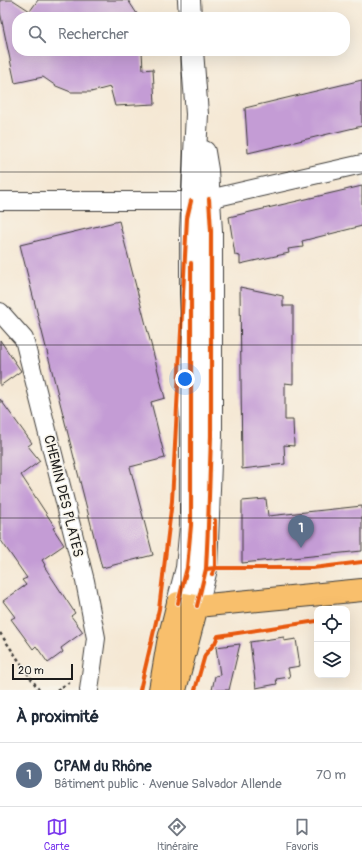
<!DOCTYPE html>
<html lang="fr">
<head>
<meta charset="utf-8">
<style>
	:root { --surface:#fff; --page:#f6f6f7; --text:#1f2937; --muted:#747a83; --line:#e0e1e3; --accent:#7c3aed }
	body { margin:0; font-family:Pangolin,sans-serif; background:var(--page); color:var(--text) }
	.controls { position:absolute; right:12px; bottom:12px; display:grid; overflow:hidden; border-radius:8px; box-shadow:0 4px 16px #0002 }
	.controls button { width:36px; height:36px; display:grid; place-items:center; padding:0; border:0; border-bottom:1px solid var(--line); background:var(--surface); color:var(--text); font:20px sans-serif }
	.scale { position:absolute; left:12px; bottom:10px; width:61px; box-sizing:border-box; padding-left:4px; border:2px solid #1c1c1c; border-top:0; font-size:11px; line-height:14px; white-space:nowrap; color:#1c1c1c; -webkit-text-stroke:3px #f7f3e8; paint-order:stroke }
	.you { position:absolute; left:185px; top:379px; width:14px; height:14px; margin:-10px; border:3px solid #fff; border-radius:50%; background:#1a73e8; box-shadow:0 0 0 6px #1a73e833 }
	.badge { display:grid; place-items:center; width:26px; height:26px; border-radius:50%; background:var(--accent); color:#fff; font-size:13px; font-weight:700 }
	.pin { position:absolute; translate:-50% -33px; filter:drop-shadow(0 1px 2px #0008) }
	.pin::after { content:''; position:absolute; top:21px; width:14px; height:12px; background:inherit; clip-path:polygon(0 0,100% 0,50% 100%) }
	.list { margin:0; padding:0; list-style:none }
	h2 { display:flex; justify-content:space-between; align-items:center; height:52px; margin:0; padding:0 16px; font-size:17px }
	h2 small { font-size:13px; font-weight:400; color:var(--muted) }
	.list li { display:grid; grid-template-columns:26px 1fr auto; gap:12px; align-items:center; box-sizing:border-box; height:64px; padding:0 16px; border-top:1px solid var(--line) }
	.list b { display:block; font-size:15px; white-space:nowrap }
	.list p { margin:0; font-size:13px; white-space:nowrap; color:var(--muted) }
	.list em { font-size:13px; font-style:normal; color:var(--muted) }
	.icon { flex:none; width:22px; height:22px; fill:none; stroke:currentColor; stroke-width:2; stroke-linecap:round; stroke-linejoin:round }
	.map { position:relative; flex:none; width:362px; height:690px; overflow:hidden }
	.search { position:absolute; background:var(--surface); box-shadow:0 4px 16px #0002; left:12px; right:12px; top:12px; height:44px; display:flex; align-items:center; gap:10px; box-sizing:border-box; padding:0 14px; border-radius:16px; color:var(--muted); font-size:15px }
	.sheet { height:116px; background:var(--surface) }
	nav { display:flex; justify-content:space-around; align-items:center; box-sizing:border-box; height:56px; border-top:1px solid var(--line); background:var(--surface); font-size:11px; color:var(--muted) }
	nav a { display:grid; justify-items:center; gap:2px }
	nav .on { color:var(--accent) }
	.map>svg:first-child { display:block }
</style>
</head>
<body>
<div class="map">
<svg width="362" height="690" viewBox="0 0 362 690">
	<rect width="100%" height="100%" fill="#f7f3e8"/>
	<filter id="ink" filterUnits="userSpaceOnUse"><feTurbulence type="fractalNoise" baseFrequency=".025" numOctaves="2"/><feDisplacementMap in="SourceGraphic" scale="8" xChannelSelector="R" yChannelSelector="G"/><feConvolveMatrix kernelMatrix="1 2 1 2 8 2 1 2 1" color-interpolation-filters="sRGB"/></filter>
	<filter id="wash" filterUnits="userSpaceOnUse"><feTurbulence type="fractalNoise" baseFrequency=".012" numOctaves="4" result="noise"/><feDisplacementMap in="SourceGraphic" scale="16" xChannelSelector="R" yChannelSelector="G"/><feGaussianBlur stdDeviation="0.9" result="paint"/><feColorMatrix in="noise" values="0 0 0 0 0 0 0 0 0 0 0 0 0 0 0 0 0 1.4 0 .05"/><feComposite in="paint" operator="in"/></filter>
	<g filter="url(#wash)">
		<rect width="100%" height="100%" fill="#f5e8d4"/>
		<g id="blocks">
			<g fill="#c49cd5">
				<polygon points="0,0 13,0 30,11 38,0 128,0 139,17 17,17 17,51 142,51 143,70 153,69 155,104 115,106 110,87 91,92 71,92 56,86 43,77 15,83 0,12"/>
				<polygon points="362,80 362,126 248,153 245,108"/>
				<polygon points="362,186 362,226 302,241 303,247 288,249 289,253 240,264 240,256 235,255 229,217"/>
				<polygon points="119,221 165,398 151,402 165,458 130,467 153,555 102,568 20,245"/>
				<polygon points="240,287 283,296 283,306 293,306 293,384 285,383 285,420 293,420 294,446 284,445 285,464 242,469"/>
				<polygon points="0,340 21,371 0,386"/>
				<polygon points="0,399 32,443 28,446 40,461 21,475 55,527 53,528 64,545 42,560 45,565 44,566 75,613 71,616 83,632 61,648 63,652 48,663 36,646 33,649 11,619 15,617 3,601 26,585 22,580 27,578 0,539"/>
				<polygon points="266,499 268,516 362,506 362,551 242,563 242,501"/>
				<polygon points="284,637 284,641 296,639 300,666 288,668 290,677 276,679 277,684 256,688 250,642"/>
				<polygon points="240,644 229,690 212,690 215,676 220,675 216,647"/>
			</g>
		</g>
	</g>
	<g filter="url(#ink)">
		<use href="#blocks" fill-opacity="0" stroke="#3d3b38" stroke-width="1"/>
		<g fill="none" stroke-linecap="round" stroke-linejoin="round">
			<g stroke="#3d3b38" stroke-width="20">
				<g id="minor">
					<polyline points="0,201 191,201 209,199 362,164"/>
					<polyline points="0,312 24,339 85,581 96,638 89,690"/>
				</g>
			</g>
			<g stroke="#3d3b38" stroke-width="24">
				<g id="tertiary">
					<polyline points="189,0 190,17"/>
					<polyline points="178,603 187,568 191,525 191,230 197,114 192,51"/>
					<polyline points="197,606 206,569 211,436 211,231 207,170 204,152"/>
				</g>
			</g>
			<g stroke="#3d3b38" stroke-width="24">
				<g id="primary">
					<polyline points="160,690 168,643 178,603 197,606 362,590"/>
					<polyline points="175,690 197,606"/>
				</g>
			</g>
			<g stroke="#3d3b38" stroke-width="2.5" stroke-dasharray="3 3" stroke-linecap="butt">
				<polyline points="0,633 39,690"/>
				<polyline points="57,690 70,682"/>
			</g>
			<use href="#minor" stroke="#fff" stroke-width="18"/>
			<use href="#tertiary" stroke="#fff" stroke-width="22"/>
			<use href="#primary" stroke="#f8bf6c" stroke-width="22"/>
			<g stroke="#f7f3e8" stroke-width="6">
				<g id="cycleway">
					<polyline points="206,569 215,568 215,520"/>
					<polyline points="212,574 215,568 313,568 362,562"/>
					<polyline points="178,603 187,568 191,525 191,263"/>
					<polyline points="197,606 206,569 208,527 211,436 211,231 209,199"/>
					<polyline points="140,690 159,609 172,501 187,218 191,201"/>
					<polyline points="195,690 205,655 215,643 218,636 317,621"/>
				</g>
			</g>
			<use href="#cycleway" stroke="#e8590c" stroke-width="4"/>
		</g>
	</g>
	<path fill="none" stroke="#1c1c1c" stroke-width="1" stroke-opacity="0.55" d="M181 0V17M181 51V690M0 172H362M0 345H362M0 518H362"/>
	<g text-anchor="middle" stroke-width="3" stroke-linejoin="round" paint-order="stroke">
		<g font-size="14" fill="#1c1c1c" stroke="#f7f3e8">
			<text transform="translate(64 496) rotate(76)" y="5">CHEMIN DES PLATES</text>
		</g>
	</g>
</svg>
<div class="controls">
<button><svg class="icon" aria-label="locate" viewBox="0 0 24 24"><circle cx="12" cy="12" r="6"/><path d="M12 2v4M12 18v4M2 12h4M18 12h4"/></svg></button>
<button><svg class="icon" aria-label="layers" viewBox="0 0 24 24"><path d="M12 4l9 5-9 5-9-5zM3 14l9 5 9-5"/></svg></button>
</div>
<div class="scale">20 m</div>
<div class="you"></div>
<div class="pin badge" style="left:301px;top:548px;background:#5c6f8a">1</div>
<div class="search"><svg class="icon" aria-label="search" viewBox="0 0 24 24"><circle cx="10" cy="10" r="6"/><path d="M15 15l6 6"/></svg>Rechercher</div>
</div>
<section class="sheet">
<h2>À proximité<small></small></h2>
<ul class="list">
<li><span class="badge" style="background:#5c6f8a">1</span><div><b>CPAM du Rhône</b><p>Bâtiment public · Avenue Salvador Allende</p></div><em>70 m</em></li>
</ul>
</section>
<nav>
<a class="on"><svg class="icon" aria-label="map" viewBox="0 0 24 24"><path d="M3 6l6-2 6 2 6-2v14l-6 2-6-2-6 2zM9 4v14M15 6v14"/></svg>Carte</a>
<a><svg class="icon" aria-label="directions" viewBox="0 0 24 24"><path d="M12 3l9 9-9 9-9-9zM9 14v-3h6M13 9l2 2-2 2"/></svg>Itinéraire</a>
<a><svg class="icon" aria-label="saved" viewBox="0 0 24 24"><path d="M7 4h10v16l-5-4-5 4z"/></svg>Favoris</a>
</nav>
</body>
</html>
